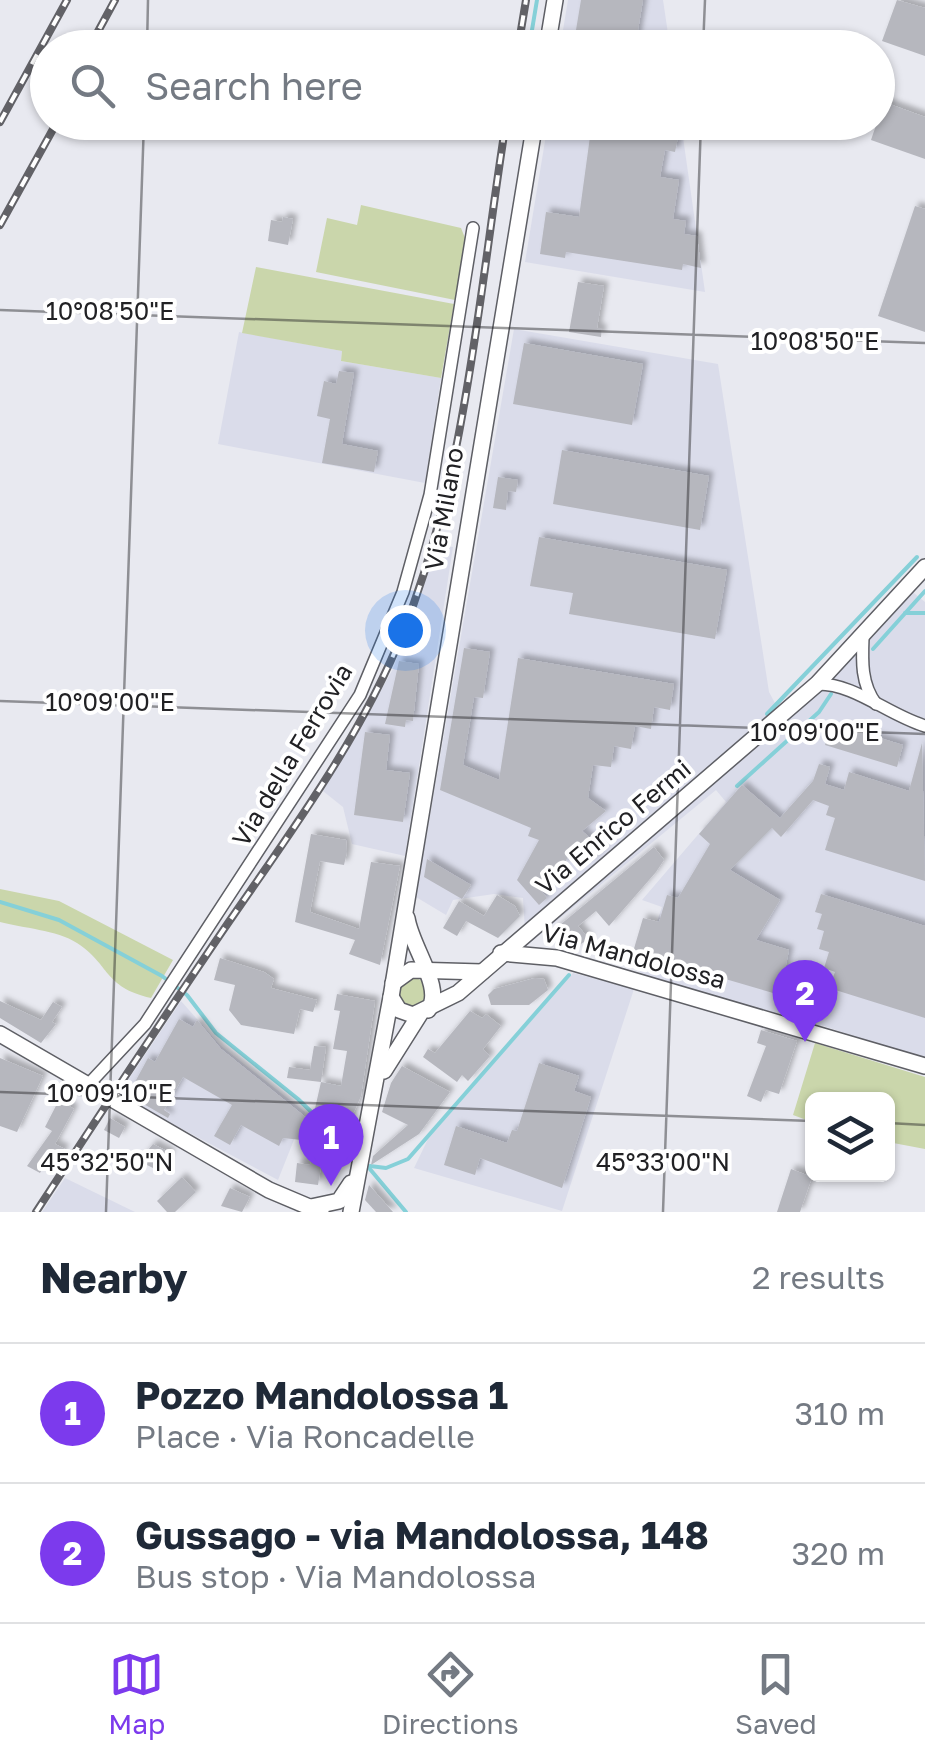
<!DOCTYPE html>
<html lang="en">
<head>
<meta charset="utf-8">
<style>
	:root { --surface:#fff; --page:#f6f6f7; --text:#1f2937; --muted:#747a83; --line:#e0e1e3; --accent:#7c3aed }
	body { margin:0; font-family:"Golos Text",sans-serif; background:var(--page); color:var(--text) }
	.controls { position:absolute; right:30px; bottom:30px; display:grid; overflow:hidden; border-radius:15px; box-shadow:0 2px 8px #0004 }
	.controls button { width:90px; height:90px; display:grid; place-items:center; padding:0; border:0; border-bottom:2px solid var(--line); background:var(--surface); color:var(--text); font:50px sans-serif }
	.you { position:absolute; left:405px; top:630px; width:35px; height:35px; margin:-25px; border:8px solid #fff; border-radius:50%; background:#1a73e8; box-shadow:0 0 0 15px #1a73e833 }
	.badge { display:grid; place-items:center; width:65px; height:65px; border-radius:50%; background:var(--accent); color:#fff; font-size:32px; font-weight:700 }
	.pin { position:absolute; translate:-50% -82px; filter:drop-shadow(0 2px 5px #0008) }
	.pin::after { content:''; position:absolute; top:52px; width:35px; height:30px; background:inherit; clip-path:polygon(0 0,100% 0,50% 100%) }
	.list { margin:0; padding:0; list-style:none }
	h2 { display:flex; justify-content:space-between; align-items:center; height:130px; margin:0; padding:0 40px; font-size:42px }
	h2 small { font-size:32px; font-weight:400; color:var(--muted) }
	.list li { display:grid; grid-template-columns:65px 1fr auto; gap:30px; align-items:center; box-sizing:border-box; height:140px; padding:0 40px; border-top:2px solid var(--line) }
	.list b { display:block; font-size:38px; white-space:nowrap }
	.list p { margin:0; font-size:32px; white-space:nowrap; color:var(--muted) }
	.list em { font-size:32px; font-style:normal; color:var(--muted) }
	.icon { flex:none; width:55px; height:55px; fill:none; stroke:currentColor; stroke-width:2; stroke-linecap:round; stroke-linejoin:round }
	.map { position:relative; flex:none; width:925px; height:1212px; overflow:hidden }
	.search { position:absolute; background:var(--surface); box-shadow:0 2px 8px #0004; left:30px; right:30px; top:30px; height:110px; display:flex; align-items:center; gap:25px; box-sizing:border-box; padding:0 35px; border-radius:55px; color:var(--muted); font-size:38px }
	.sheet { height:410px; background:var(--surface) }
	nav { display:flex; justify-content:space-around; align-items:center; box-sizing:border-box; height:140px; border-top:2px solid var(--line); background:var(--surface); font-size:28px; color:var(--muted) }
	nav a { display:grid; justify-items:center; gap:5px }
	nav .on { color:var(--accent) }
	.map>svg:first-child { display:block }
</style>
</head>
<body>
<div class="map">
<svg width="925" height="1212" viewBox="0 0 925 1212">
	<defs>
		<filter id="shadow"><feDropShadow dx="4.5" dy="-4.5" stdDeviation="2.5" flood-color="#0004"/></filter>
	</defs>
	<rect width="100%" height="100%" fill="#e8e9f0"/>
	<g fill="#dadcea">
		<polygon points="568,0 663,0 670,47 560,48"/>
		<polygon points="548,123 681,123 705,292 525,262"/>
		<polygon points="514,329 718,364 769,692 783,718 909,589 925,602 925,1060 821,1025 815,1043 634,989 562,1211 414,1168 428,1139 573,973 634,989 662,907 642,900 726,802 716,790 526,946 523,898 494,894 453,900 446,915 416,897"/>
		<polygon points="239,332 342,351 341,361 441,378 425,483 218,444"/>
		<polygon points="437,545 453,547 405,856 352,844 343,807 323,791 393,669"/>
		<polygon points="181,1001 220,1045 305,1112 278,1180 118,1095"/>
		<polygon points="65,1178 135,1212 42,1212"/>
	</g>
	<g fill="#cad6ab">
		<polygon points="361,205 461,228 465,238 455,300 316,272 327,218 357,225"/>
		<polygon points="256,267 454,304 441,378 341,361 342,351 242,333"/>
		<path d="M0 889 59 901 173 960 151 998C103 987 110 964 77 943 57 930 22 928 0 922Z"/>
		<circle cx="413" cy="992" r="14"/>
		<polygon points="815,1043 925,1077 925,1149 888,1142 888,1100 812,1100 812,1122 793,1115"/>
	</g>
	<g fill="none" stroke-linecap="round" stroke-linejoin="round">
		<g stroke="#85d0d8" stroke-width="4">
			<polyline points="529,48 537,0"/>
			<polyline points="905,613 925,613"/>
			<polyline points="873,649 925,591"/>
			<polyline points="767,714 917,557"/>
			<polyline points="737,786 819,712 831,694"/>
			<polyline points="0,902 59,920 162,976 187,995 216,1033 298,1099 357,1156"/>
			<polyline points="364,1162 406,1212"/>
			<polyline points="370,1166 386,1168 408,1159 569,975"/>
		</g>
	</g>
	<g fill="#b6b7be" filter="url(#shadow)">
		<polygon points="581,0 643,0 635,48 573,48"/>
		<polygon points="897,0 925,8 925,56 882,41"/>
		<polygon points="884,102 925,117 925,159 871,140"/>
		<polygon points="592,122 669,122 668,130 679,132 675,152 665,150 660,177 679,180 673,219 686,221 684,234 697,236 701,268 683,264 682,270 566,252 565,258 540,254 546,212 579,217"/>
		<polygon points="915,206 925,209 925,332 878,316"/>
		<polygon points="283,217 293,219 288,245 268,241 271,220 282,222"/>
		<polygon points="578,282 604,286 597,328 602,328 601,337 569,332"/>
		<polygon points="524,343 643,364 632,425 513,404"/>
		<polygon points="339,371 354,373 342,444 378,451 374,472 322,463 330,419 317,416 324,381 336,384"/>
		<polygon points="562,450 709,476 700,530 553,504"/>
		<polygon points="498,477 518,480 516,492 508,491 506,510 493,508"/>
		<polygon points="539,537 727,570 715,639 569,614 573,593 530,586"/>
		<polygon points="464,648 490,652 483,698 474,697 463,765 499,780 518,658 674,684 670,710 654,707 651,729 635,726 631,749 614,746 611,767 593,765 588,798 606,811 582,831 604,850 589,863 571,850 564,865 558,862 551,877 544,874 538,887 547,898 539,905 517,880 539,840 528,836 531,828 440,790"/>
		<polygon points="399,661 419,664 413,721 406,720 405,727 385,724"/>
		<polygon points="847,728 903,745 897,767 825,745 828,736"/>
		<polygon points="365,732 390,735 386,770 410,773 403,822 354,815"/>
		<polygon points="922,743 925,881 825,850 835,818 826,815 829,806 813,800 781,837 772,828 730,870 780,900 756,940 789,950 780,995 633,952 643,918 659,922 667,895 678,898 710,844 699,834 742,785 780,818 813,781 819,764 830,767 825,784 844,790 849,772 909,791"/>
		<polygon points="311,834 346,840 347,852 344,865 320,861 310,912 359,929 371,862 400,866 380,965 349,954 355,940 295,922"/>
		<polygon points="654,847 664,860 656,872 609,926 596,911 578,926 589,939 571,950 554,930"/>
		<polygon points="427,859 471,885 462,899 424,877"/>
		<polygon points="821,894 925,926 925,1018 829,988 835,972 824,968 829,952 819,949 824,931 817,929 822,914 815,912"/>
		<polygon points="497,895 515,906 520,916 498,938 466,921 457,936 443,928 459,901 484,916"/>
		<polygon points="220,958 264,972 274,979 271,988 317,1000 313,1012 300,1009 294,1034 241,1025 229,1010 235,985 214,980"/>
		<polygon points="535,978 544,979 548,990 529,1005 491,1005 488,995 494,989"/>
		<polygon points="337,994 375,1001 361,1096 347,1128 329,1113 329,1117 314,1113 321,1082 341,1086 347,1051 333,1049 340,1011 334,1010"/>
		<polygon points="0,1001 41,1020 53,1002 62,1007 52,1022 56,1024 41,1043 0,1018"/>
		<polygon points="470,1011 482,1018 486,1014 501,1026 483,1049 490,1056 468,1081 462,1075 457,1082 423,1057 428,1049 435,1053"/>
		<polygon points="179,1019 193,1027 197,1020 221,1049 314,1124 311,1141 283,1138 279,1146 241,1125 230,1145 214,1136 232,1105 183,1077 164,1110 170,1114 168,1118 128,1095 148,1058 155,1062"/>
		<polygon points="761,1030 797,1041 779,1094 766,1090 761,1102 747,1096 766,1046 757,1043"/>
		<polygon points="314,1046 326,1047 321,1082 287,1078 289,1067 310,1070"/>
		<polygon points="0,1058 43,1076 17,1132 0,1126"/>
		<polygon points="539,1063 579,1076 574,1091 591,1097 562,1188 480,1158 475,1175 444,1165 456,1126 507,1143 512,1130 517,1131"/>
		<polygon points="402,1066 450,1092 419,1134 371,1165 373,1156 408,1125 382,1112 391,1083"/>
		<polygon points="59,1100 74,1109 55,1144 65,1149 59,1159 50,1154 40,1173 27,1166 52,1131 45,1127"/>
		<polygon points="110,1118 125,1127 119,1138 104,1130"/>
		<polygon points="315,1133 326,1136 318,1185 295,1182 297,1163 310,1165"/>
		<polygon points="153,1144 171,1153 161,1172 139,1161"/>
		<polygon points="791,1169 812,1177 800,1212 777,1212"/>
		<polygon points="182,1177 196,1192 175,1212 167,1212 157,1201"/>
		<polygon points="369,1185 393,1212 376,1212 365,1200"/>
		<polygon points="230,1188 250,1197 242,1212 221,1206"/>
	</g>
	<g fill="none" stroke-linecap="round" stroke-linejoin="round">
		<g stroke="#5e5f65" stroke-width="14">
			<g id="street">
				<path d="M863 637C862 661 861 684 876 704"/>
				<path d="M817 684C854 683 888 715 925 726"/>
				<polyline points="88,1085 145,1024 360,695 403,592 430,495 473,228"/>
			</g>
		</g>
		<g stroke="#5e5f65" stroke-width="18">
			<g id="secondary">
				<polyline points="547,48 555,0"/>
				<path d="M407 918C411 947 445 989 428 1010"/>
				<polyline points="501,953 557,958 925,1066"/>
				<polyline points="393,983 411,970 482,972"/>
				<polyline points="391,997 399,1010 413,1015 458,993 817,684 925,567"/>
				<polyline points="0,1034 269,1190 321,1212"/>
				<polyline points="384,1071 420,1014"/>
				<polyline points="311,1207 339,1201 351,1183"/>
				<polyline points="351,1212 391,997 535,122"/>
			</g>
		</g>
		<use href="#street" stroke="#fff" stroke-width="11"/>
		<use href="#secondary" stroke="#fff" stroke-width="15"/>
		<g stroke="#626267" stroke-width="8">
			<g id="rail">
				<polyline points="89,48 115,0"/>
				<polyline points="518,48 526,0"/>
				<polyline points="0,122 67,0"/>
				<polyline points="0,225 57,122"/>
				<path d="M36 1212C98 1117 160 1023 224 929 289 834 360 740 403 632 467 472 479 291 506 122"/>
			</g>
		</g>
		<use href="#rail" stroke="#fff" stroke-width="4" stroke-dasharray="11" stroke-linecap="butt"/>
	</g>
	<path fill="none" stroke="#212124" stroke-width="2.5" stroke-opacity="0.45" d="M147 48 148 0M703 48 705 0M0 310 925 343M0 701 925 734M0 1092 812 1121M888 1123 925 1125M106 1212 144 122M663 1212 701 122"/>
	<g text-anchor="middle" stroke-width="8" stroke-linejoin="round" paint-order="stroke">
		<g font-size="25" fill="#212124" stroke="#fff">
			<text transform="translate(444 509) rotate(-80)" y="9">Via Milano</text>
			<text transform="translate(292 755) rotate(-59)" y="9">Via della Ferrovia</text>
			<text transform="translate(613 827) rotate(-40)" y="9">Via Enrico Fermi</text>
			<text transform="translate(634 956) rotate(15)" y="9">Via Mandolossa</text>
		</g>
	</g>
	<g font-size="25" text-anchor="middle" fill="#212124" stroke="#fff" stroke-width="8" stroke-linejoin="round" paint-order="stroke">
		<text x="110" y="320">10°08'50"E</text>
		<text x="815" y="350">10°08'50"E</text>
		<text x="110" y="711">10°09'00"E</text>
		<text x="815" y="741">10°09'00"E</text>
		<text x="110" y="1102">10°09'10"E</text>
		<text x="107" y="1171">45°32'50"N</text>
		<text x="663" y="1171">45°33'00"N</text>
	</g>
</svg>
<div class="controls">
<button><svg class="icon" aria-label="layers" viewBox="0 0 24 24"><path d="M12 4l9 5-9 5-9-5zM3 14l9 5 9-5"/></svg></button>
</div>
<div class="you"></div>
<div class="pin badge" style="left:331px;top:1186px">1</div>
<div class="pin badge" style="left:805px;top:1042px">2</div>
<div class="search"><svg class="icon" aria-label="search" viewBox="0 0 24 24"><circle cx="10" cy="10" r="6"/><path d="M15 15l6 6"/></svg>Search here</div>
</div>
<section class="sheet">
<h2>Nearby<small>2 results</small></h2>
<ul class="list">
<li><span class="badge">1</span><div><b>Pozzo Mandolossa 1</b><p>Place · Via Roncadelle</p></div><em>310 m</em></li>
<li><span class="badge">2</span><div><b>Gussago - via Mandolossa, 148</b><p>Bus stop · Via Mandolossa</p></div><em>320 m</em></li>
</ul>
</section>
<nav>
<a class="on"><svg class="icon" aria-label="map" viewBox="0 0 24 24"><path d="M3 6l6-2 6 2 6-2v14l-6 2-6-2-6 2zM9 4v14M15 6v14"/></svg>Map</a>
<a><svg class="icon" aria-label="directions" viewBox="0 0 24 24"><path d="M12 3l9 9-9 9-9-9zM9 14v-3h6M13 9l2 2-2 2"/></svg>Directions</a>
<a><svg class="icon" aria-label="saved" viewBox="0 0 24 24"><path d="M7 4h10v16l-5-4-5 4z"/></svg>Saved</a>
</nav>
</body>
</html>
